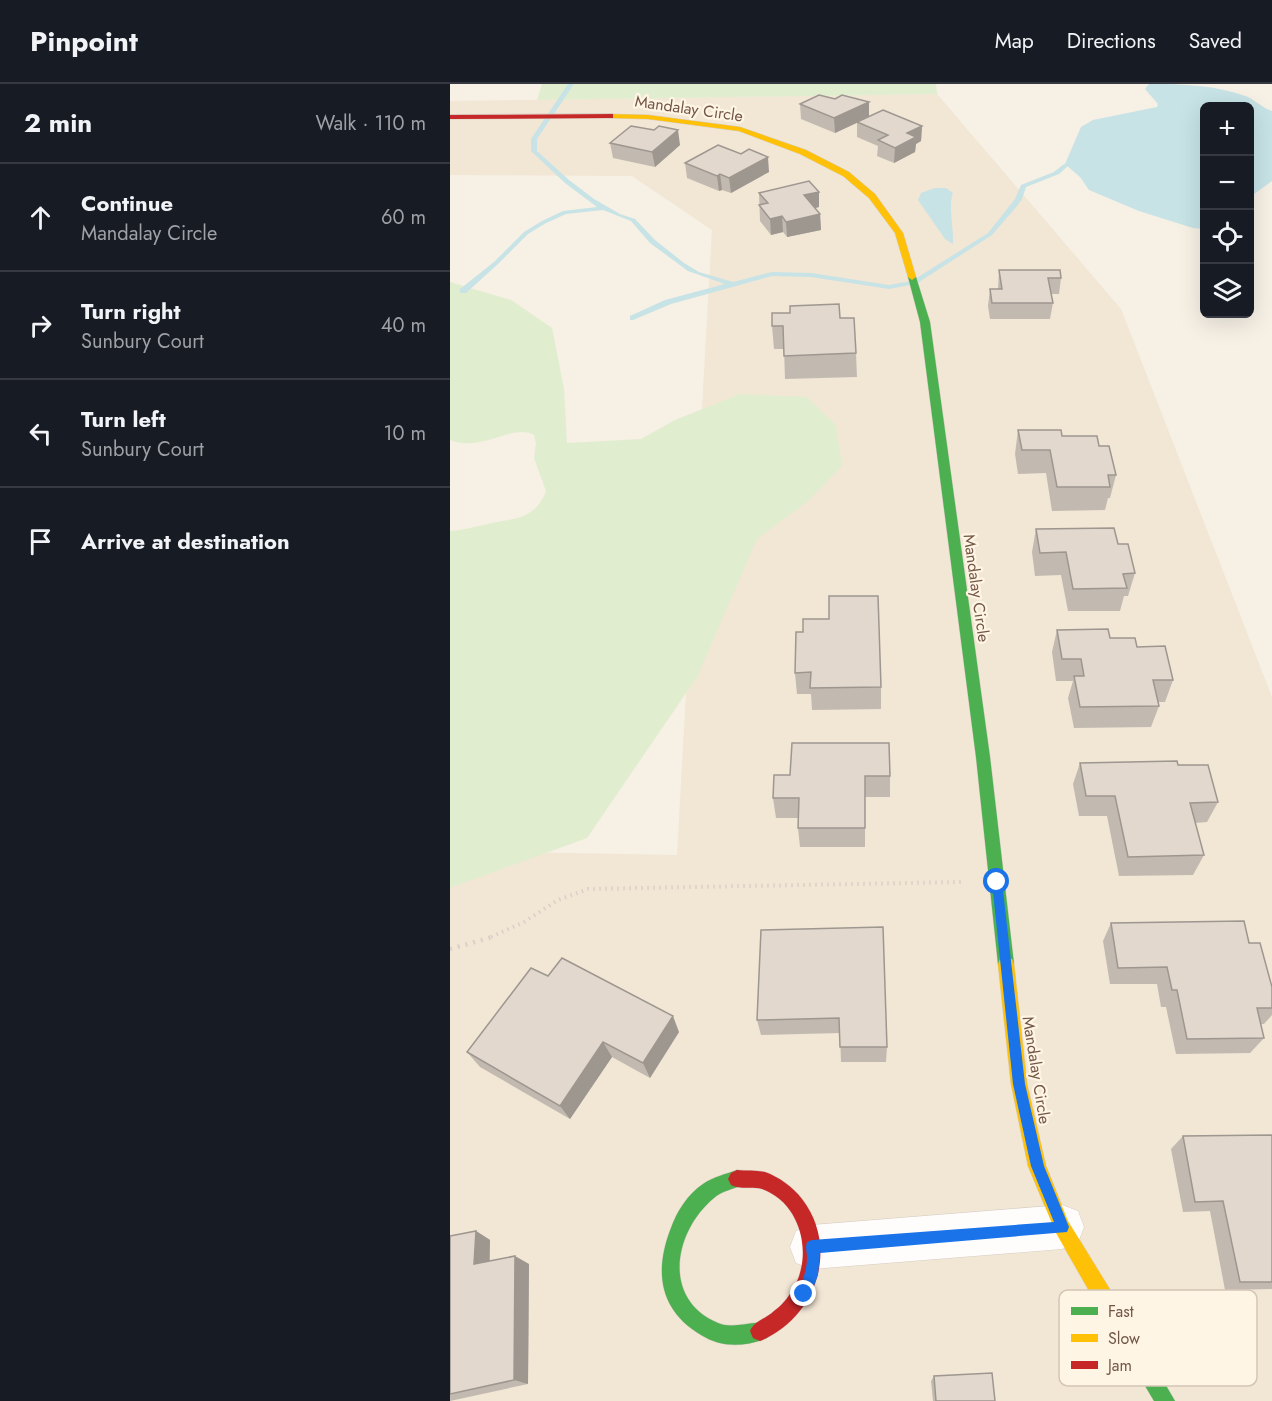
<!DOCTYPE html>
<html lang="en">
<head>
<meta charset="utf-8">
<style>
	:root { --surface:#171b24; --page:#20242c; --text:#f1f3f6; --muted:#9ea1a6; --line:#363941 }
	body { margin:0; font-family:Jost,sans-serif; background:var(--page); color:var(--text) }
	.controls { position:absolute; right:18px; top:18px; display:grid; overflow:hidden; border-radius:9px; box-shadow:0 6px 24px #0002 }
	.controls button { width:54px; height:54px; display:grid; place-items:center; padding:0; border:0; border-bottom:2px solid var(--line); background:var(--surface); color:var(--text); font:30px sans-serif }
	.stop { position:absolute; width:18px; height:18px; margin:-14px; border:4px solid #1a73e8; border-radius:50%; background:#fff }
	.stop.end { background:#1a73e8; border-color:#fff; box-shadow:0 2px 6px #0008 }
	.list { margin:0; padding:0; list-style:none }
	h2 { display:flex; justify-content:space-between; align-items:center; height:78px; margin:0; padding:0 24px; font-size:26px }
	h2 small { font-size:20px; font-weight:400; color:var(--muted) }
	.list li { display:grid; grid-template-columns:39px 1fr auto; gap:18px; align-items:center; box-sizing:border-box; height:108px; padding:0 24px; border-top:2px solid var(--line) }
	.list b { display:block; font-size:22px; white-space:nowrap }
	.list p { margin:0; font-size:20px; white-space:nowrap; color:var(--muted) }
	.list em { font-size:20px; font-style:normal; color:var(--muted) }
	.icon { flex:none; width:33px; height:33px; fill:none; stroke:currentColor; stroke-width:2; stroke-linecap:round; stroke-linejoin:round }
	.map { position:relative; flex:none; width:822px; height:1317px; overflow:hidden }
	header { display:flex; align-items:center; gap:36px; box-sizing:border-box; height:84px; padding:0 30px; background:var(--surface); border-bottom:2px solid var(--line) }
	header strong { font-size:28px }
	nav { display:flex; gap:33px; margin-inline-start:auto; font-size:21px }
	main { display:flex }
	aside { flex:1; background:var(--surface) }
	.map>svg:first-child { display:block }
</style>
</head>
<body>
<header>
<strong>Pinpoint</strong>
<nav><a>Map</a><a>Directions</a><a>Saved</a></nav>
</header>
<main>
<aside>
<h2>2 min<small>Walk · 110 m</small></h2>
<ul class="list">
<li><svg class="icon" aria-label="ahead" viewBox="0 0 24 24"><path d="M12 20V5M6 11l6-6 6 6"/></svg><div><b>Continue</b><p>Mandalay Circle</p></div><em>60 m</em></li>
<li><svg class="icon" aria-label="right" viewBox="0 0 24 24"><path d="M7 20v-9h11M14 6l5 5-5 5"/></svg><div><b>Turn right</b><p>Sunbury Court</p></div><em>40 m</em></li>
<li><svg class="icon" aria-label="left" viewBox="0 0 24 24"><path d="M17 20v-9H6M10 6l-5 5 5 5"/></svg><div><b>Turn left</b><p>Sunbury Court</p></div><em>10 m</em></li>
<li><svg class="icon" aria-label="arrive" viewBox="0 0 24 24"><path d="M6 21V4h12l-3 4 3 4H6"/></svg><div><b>Arrive at destination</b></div></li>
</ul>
</aside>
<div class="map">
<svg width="822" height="1317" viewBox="0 0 822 1317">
	<rect width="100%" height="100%" fill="#f6f0e5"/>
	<polygon fill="#f2e6d5" points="487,10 671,225 822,613 822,1317 0,1317 0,767 227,771 262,146 182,92 0,91 0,17"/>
	<g fill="#e1edcf">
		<polygon points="92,0 486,0 487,10 87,16"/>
		<path d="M0 198 61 216 102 244 114 305 117 359 191 355 225 336 290 310 357 313 386 341 392 382 357 418 307 455 247 593 137 754 0 804V447C15 446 28 442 42 439 67 434 85 435 96 407L84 374 86 359 84 351C63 339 31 369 0 356Z"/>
	</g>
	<g fill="#c7e3e6">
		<path d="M699 0C732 0 767 1 798 13 806 17 811 23 822 27V97L800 113V22H754V145L743 144 689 127 639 106 630 93 615 80 631 43 643 36 707 23 708 20 695 5Z"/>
		<path d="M485 104H496L503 109C498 119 504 145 503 160L495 155 468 116 471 109Z"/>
	</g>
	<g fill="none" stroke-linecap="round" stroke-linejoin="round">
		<polygon fill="#c7e3e6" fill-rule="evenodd" points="118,0 124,0 87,55 87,67 119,96 144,115 170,130 185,135 205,156 234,179 249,188 283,198 322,188 361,189 439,201 462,197 538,149 565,115 571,101 604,88 614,80 619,81 609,90 576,103 572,115 567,122 542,151 466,200 439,205 361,193 322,192 221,220 183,236 180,236 180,232 215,216 275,200 238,187 200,159 181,137 153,126 116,130 96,139 78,150 48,180 16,209 10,209 10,205 44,178 74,148 92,137 113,127 147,123 115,99 81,67 81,55"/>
		<g stroke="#d7cdc4" stroke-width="1">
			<polygon id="street" points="612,1121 628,1127 634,1143 628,1159 612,1165 362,1185 346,1179 340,1163 346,1147 362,1141"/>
		</g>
		<g stroke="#d6ccc2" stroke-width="1">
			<g id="fast">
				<polygon points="462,190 466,193 480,238 540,673 564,880 562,885 556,887 550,885 548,880 526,673 470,238 458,193"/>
				<path d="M287 1086 293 1089 296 1095 293 1101C283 1105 272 1107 264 1114 224 1147 211 1215 268 1239 285 1246 303 1235 317 1240L320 1247 317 1254C294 1263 272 1264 251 1251 209 1226 204 1187 221 1144 227 1127 238 1110 253 1100 263 1093 276 1090 287 1086Z"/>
				<polygon points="657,1210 664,1212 725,1317 704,1317 650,1226 648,1219 650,1212"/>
			</g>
		</g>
		<g stroke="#d6ccc2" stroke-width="1">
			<g id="slow">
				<polygon points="157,30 198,31 290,43 356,66 399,88 425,110 453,149 466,193 462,196 458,193 445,149 419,114 393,92 350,70 289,47 198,35 160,34 157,34"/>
				<polygon points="556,873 562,875 564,880 577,1000 596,1082 618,1137 664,1212 666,1219 664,1226 657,1228 650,1226 606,1149 578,1082 561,1000 548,880 550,875"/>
			</g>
		</g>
		<g stroke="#d6ccc2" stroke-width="1">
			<g id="jam">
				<polygon points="163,30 163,34 160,34 0,35 0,31"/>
				<path d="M287 1086C296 1087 306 1086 315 1088 329 1093 343 1103 352 1115 390 1164 366 1234 310 1257L303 1254 300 1247C305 1236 316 1235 324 1227 330 1223 336 1216 340 1210 364 1177 354 1120 312 1105 302 1102 291 1106 281 1101L278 1095 281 1089Z"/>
			</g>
		</g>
		<polyline stroke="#d9d0ca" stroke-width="4" stroke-dasharray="1.5 4.5" stroke-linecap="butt" points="41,853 74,838 108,816 138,805 511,798"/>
		<polyline stroke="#d9d0ca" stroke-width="4.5" stroke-dasharray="2 6" stroke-linecap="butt" points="0,865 46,852"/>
		<use href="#street" fill="#fefdfb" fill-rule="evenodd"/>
		<use href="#fast" fill="#4caf50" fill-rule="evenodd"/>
		<use href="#slow" fill="#ffc107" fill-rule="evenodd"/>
		<use href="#jam" fill="#c62828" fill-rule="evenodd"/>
	</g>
	<g fill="#c2bab0">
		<polygon points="350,20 472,42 471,57 466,60 465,68 444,79 427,72 428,62 407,53 407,39 385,49 351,35"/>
		<polygon points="204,46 230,61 205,83 163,74 160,59"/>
		<polygon points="235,79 319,88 281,109 272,106 269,107 237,94"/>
		<polygon points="369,108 369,123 365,124 370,130 371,146 337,153 333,148 321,151 310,137 309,109"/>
		<polygon points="549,186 611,194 609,210 601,210 603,219 600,235 540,235 538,222 540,205 548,205"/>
		<polygon points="390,234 406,269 407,293 335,295 334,265 324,265 322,242"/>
		<polygon points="568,346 612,352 649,362 666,391 660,414 658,414 655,426 602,427 596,389 568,390 565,370"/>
		<polygon points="586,445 668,460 685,489 678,512 674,512 670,527 618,527 611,491 585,492 582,468"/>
		<polygon points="607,546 660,554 687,563 723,596 715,618 708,618 709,622 701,643 624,644 618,614 623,597 606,597 602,568"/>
		<polygon points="353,548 431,603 431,625 362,626 361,610 347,610 345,589"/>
		<polygon points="630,679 728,681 768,718 757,738 745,739 754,771 743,791 669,792 657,732 629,732 623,700"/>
		<polygon points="324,691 440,692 440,713 415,713 415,763 350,763 348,744 348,734 326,734 323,714"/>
		<polygon points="661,839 799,859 822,903 822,931 814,940 811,940 814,954 800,969 726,970 716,923 711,923 707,900 660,900 653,857"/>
		<polygon points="311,846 437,963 436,978 391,978 390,949 311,951 307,936"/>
		<polygon points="98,892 229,948 200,994 162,973 120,1035 30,983 17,968"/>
		<polygon points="822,1051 822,1205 775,1206 760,1127 733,1128 721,1065 733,1052"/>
		<polygon points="26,1147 40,1156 40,1177 79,1180 78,1300 0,1317 0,1152"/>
		<polygon points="484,1292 545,1317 483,1317 481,1297"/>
	</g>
	<g fill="#9e9790">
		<polygon points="419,18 419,33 385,49 384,34"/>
		<polygon points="472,42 471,57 466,60 465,68 444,79 445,64 457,49"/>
		<polygon points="228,46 230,61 205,83 202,68"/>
		<polygon points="318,73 319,88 281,109 279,94"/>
		<polygon points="270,90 272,106 269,107 267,92"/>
		<polygon points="369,108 369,123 354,127 354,111"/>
		<polygon points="370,130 371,146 337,153 336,138"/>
		<polygon points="332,132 333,148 321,151 320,135"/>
		<polygon points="223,932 229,948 200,994 193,979"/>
		<polygon points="153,958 162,973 120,1035 110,1022"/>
		<polygon points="26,1147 40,1156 39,1188 24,1180"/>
		<polygon points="65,1172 79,1180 78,1300 64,1296"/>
	</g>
	<g fill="#e2d8cd" stroke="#9e9790" stroke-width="1.5">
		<polygon points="369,11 385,15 392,11 419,18 384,34 350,20"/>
		<polygon points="433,26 472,42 457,49 466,53 445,64 428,56 438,51 407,38"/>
		<polygon points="181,42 204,46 209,42 228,46 202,68 160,59"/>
		<polygon points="268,61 291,70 299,65 318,73 279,94 270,90 267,92 235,79"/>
		<polygon points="359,97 369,108 354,111 370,130 336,138 332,132 320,135 309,121 318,119 309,109"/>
		<polygon points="549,186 610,186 611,194 598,194 603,219 542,219 540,205 552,205"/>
		<polygon points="389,220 390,234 404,234 406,269 334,272 333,242 322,242 322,229 340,229 340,222"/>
		<polygon points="568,346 611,346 612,352 647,352 649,362 659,362 666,391 658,391 660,403 607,403 600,366 572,366"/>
		<polygon points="664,444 668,460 678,460 685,489 673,490 677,504 623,505 616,468 590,469 586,445"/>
		<polygon points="379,512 428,512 431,603 360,604 361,588 345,589 346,548 353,548 353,535 379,535"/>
		<polygon points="658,545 660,554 685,554 687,563 715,562 723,596 703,596 709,622 630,623 624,592 634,592 631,575 612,575 607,546"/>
		<polygon points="342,659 439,659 440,692 415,692 415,744 348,744 349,714 323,714 324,691 340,691"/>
		<polygon points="727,677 728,681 758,681 768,718 740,719 754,771 678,773 665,712 636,712 630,679"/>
		<polygon points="794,837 799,859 810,859 822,903 822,924 807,924 814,954 737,955 727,906 722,906 717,883 668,884 661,839"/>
		<polygon points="433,843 437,963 390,963 389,934 307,936 311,846"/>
		<polygon points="112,874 223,932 193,979 153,958 110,1022 17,968 81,884 98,892"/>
		<polygon points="822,1051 822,1198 790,1198 773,1117 745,1118 733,1052"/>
		<polygon points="26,1147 24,1180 65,1172 64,1296 0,1310 0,1152"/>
		<polygon points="542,1289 545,1317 486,1317 484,1292"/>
	</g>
	<path fill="#1a73e8" d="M547 793 552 798 575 1000 594 1082 619 1143 617 1148 370 1169 368 1191 359 1215 354 1217 349 1215 347 1210C352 1199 357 1186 357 1174 357 1167 355 1165 357 1158L362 1156 604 1138 581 1082 563 1000 542 798Z"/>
	<g text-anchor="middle" stroke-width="4.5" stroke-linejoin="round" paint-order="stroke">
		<g font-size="16" fill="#735646" stroke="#fff5e5">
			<text transform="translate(239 24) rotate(8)" y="6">Mandalay Circle</text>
			<text transform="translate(527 504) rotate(82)" y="6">Mandalay Circle</text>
			<text transform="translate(587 986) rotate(81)" y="6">Mandalay Circle</text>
		</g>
	</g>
	<rect x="609" y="1206" width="198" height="96" rx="9" fill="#fff5e5" stroke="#d5c5b5" stroke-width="1.5"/>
	<rect x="621" y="1223" width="27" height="8" fill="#4caf50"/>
	<rect x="621" y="1250" width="27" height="8" fill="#ffc107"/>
	<rect x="621" y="1277" width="27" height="8" fill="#c62828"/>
	<g font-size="16" fill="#735646">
		<text x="658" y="1233">Fast</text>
		<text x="658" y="1260">Slow</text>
		<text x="658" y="1287">Jam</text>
	</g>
</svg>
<div class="controls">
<button>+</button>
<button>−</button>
<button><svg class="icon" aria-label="locate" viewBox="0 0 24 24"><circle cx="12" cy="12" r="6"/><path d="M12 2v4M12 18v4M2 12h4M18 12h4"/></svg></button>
<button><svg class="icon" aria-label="layers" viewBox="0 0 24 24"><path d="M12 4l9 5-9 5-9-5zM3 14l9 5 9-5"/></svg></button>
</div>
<div class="stop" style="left:547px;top:798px"></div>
<div class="stop end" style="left:354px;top:1210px"></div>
</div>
</main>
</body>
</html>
